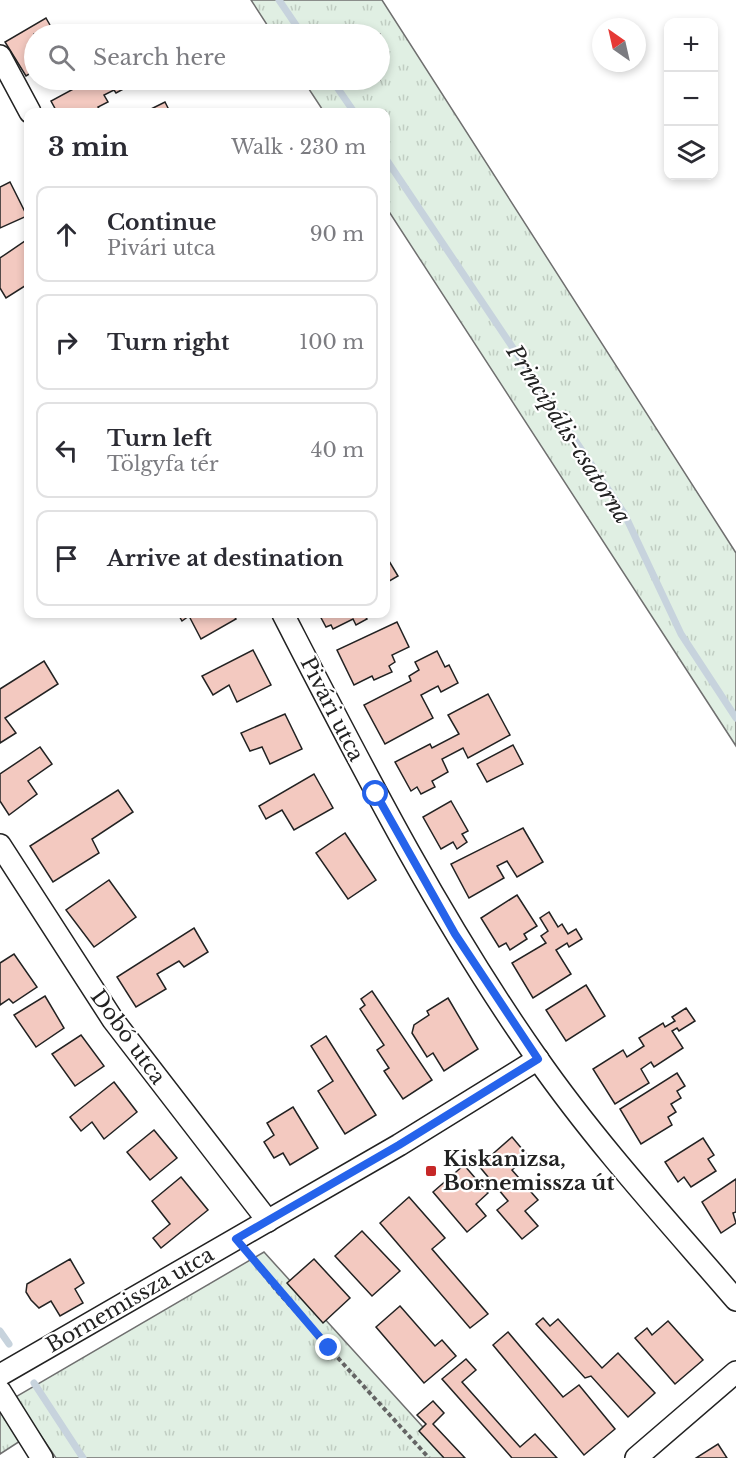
<!DOCTYPE html>
<html lang="en">
<head>
<meta charset="utf-8">
<style>
	:root { --surface:#fff; --page:#f7f7f7; --text:#2b2b33; --muted:#7c7c81; --line:#e1e1e2 }
	body { margin:0; font-family:"Libre Baskerville",serif; background:var(--page); color:var(--text) }
	.controls { position:absolute; right:18px; top:18px; display:grid; overflow:hidden; border-radius:12px; box-shadow:0 3px 9px #0003 }
	.controls button { width:54px; height:54px; display:grid; place-items:center; padding:0; border:0; border-bottom:2px solid var(--line); background:var(--surface); color:var(--text); font:30px sans-serif }
	.compass { position:absolute; left:592px; top:18px; width:54px; height:54px; border-radius:50%; background:var(--surface); box-shadow:0 3px 9px #0003; rotate:326deg }
	.stop { position:absolute; width:18px; height:18px; margin:-14px; border:4px solid #2563eb; border-radius:50%; background:#fff }
	.stop.end { background:#2563eb; border-color:#fff; box-shadow:0 2px 6px #0008 }
	.list { margin:0; padding:0; list-style:none }
	h2 { display:flex; justify-content:space-between; align-items:center; height:78px; margin:0; padding:0 24px; font-size:26px }
	h2 small { font-size:20px; font-weight:400; color:var(--muted) }
	.list li { display:grid; grid-template-columns:39px 1fr auto; gap:18px; align-items:center; box-sizing:border-box; height:96px; margin:0 12px 12px; padding:0 12px; border:2px solid var(--line); border-radius:12px }
	.list b { display:block; font-size:22px; white-space:nowrap }
	.list p { margin:0; font-size:20px; white-space:nowrap; color:var(--muted) }
	.list em { font-size:20px; font-style:normal; color:var(--muted) }
	.icon { flex:none; width:33px; height:33px; fill:none; stroke:currentColor; stroke-width:2; stroke-linecap:round; stroke-linejoin:round }
	.map { position:relative; flex:none; width:736px; height:1458px; overflow:hidden }
	.search { position:absolute; background:var(--surface); box-shadow:0 3px 9px #0003; left:24px; top:24px; width:366px; height:66px; display:flex; align-items:center; gap:15px; box-sizing:border-box; padding:0 21px; border-radius:33px; color:var(--muted); font-size:22px }
	.panel { position:absolute; background:var(--surface); box-shadow:0 3px 9px #0003; left:24px; top:108px; width:366px; height:510px; border-radius:12px }
	.map>svg:first-child { display:block }
</style>
</head>
<body>
<div class="map">
<svg width="736" height="1458" viewBox="0 0 736 1458">
	<defs>
		<pattern id="grass-tufts" width="24" height="20" patternUnits="userSpaceOnUse" patternTransform="scale(1.5)"><rect width="24" height="20" fill="#e0efe3"/><path d="M3 7l-1-3M5 7V3M7 7l1-3M15 17l-1-3M17 17v-4M19 17l1-3" fill="none" stroke="#c0cdc2"/></pattern>
	</defs>
	<rect width="100%" height="100%" fill="#fff"/>
	<g fill="url(#grass-tufts)" stroke="#6f6f6f" stroke-width="1.5">
		<polygon points="251,0 382,0 736,553 736,746 386,207 386,112 324,112 303,80 380,80 380,34 273,34"/>
		<polygon points="264,1252 451,1458 56,1458 37,1430 0,1454 0,1406"/>
	</g>
	<g fill="none" stroke-linecap="round" stroke-linejoin="round">
		<g stroke="#c7d3dd" stroke-width="7">
			<polyline points="279,0 302,34"/>
			<polyline points="332,80 354,112"/>
			<polyline points="386,159 624,513 681,634 736,718"/>
			<polyline points="0,1331 9,1344"/>
			<polyline points="34,1383 83,1458"/>
		</g>
	</g>
	<g fill="#f3c9c0" stroke="#222" stroke-width="1.5">
		<polygon points="46,18 55,34 34,34 34,71 26,76 5,42"/>
		<polygon points="107,80 140,80 116,93 114,90 104,95 108,102 98,107 101,112 57,112 51,101 88,81 92,89"/>
		<polygon points="165,102 170,112 145,112"/>
		<polygon points="10,182 27,216 0,228 0,187"/>
		<polygon points="28,239 28,284 6,298 0,288 0,258"/>
		<polygon points="386,556 398,576 386,583"/>
		<polygon points="178,614 233,614 236,619 201,639 189,616 182,621"/>
		<polygon points="319,614 364,614 367,619 356,625 353,619 333,629 331,625 326,627"/>
		<polygon points="397,622 409,647 392,655 395,662 389,666 392,672 374,680 372,676 354,685 337,650"/>
		<polygon points="253,650 271,685 237,702 229,685 213,695 202,676"/>
		<polygon points="437,651 445,667 449,665 458,683 441,692 438,686 421,695 433,718 385,744 364,705 411,681 409,676 419,670 415,662"/>
		<polygon points="44,661 58,684 5,718 16,733 0,743 0,689"/>
		<polygon points="488,694 510,735 468,758 463,748 442,759 448,772 432,781 435,787 421,794 417,787 411,791 395,762 430,744 432,748 459,734 448,715"/>
		<polygon points="285,714 302,749 270,764 262,747 250,751 241,733"/>
		<polygon points="513,745 523,764 487,782 477,764"/>
		<polygon points="40,747 52,764 28,781 37,794 9,815 0,801 0,774"/>
		<polygon points="314,774 333,808 294,830 282,810 266,819 259,806"/>
		<polygon points="118,790 133,812 92,839 99,853 53,882 30,846"/>
		<polygon points="451,801 468,831 462,834 467,842 457,849 453,842 441,849 423,817"/>
		<polygon points="523,828 543,862 517,877 507,861 497,866 504,878 469,898 451,864"/>
		<polygon points="345,833 376,880 348,899 316,853"/>
		<polygon points="109,880 136,917 94,947 66,910"/>
		<polygon points="517,895 537,926 524,934 527,939 510,950 506,943 499,947 481,918"/>
		<polygon points="549,912 558,927 562,924 568,934 576,929 582,939 569,947 567,943 556,950 571,974 533,998 512,963 546,943 541,936 548,931 540,918"/>
		<polygon points="194,928 208,952 184,967 179,961 157,974 166,989 136,1007 117,977"/>
		<polygon points="14,954 37,987 13,1003 9,999 0,1005 0,963"/>
		<polygon points="586,985 605,1016 566,1041 546,1010"/>
		<polygon points="372,991 432,1080 403,1099 384,1071 389,1068 377,1050 384,1045 360,1009 365,1005 361,999"/>
		<polygon points="45,996 64,1028 36,1047 14,1015"/>
		<polygon points="448,998 478,1049 444,1071 433,1053 427,1057 412,1033 414,1025 429,1015 427,1011"/>
		<polygon points="686,1008 695,1021 679,1031 677,1028 672,1031 683,1048 654,1067 651,1062 641,1069 649,1083 615,1104 593,1069 623,1050 627,1057 644,1046 639,1038 663,1023 665,1027 675,1021 672,1017"/>
		<polygon points="81,1035 104,1066 75,1086 52,1054"/>
		<polygon points="326,1036 376,1115 345,1134 318,1091 333,1081 311,1046"/>
		<polygon points="677,1073 685,1086 677,1091 681,1098 671,1104 676,1112 668,1117 672,1125 641,1144 620,1109"/>
		<polygon points="114,1082 137,1112 104,1139 92,1122 81,1131 70,1117"/>
		<polygon points="293,1107 318,1148 290,1165 283,1153 274,1158 264,1142 274,1135 267,1123"/>
		<polygon points="154,1130 177,1158 150,1180 127,1152"/>
		<polygon points="512,1137 528,1156 512,1170 538,1200 525,1211 538,1226 522,1239 497,1210 508,1201 479,1166"/>
		<polygon points="703,1138 714,1155 708,1159 716,1171 691,1187 684,1177 678,1182 665,1162"/>
		<polygon points="464,1165 488,1193 476,1204 486,1216 467,1232 433,1192"/>
		<polygon points="181,1177 208,1210 161,1248 153,1238 170,1224 152,1201"/>
		<polygon points="736,1179 736,1212 733,1213 736,1223 721,1233 702,1202"/>
		<polygon points="409,1197 445,1238 432,1249 488,1314 470,1328 380,1223"/>
		<polygon points="362,1231 400,1271 372,1296 335,1256"/>
		<polygon points="70,1259 84,1283 75,1289 83,1303 60,1316 51,1301 39,1308 31,1300 26,1292 27,1284"/>
		<polygon points="314,1259 350,1298 323,1323 287,1283"/>
		<polygon points="400,1306 435,1346 442,1340 456,1356 424,1383 376,1327"/>
		<polygon points="543,1318 550,1326 558,1319 602,1368 618,1353 655,1393 628,1417 591,1376 585,1378 536,1324"/>
		<polygon points="668,1321 703,1360 675,1384 635,1338 647,1328 652,1335"/>
		<polygon points="508,1332 563,1397 579,1385 615,1429 584,1455 493,1345"/>
		<polygon points="466,1359 476,1370 462,1382 520,1447 535,1434 557,1458 512,1458 442,1379"/>
		<polygon points="433,1401 444,1413 433,1424 465,1458 444,1458 419,1431 426,1424 417,1415"/>
		<polygon points="718,1444 727,1458 696,1458"/>
	</g>
	<g fill="none" stroke-linecap="round" stroke-linejoin="round">
		<g stroke="#222" stroke-width="24">
			<g id="minor">
				<polyline points="0,56 30,112"/>
				<path d="M283 614C362 767 438 917 537 1058 597 1144 668 1221 736 1300"/>
				<polyline points="0,845 113,1020 268,1221"/>
				<polyline points="0,1375 399,1145 538,1059"/>
				<polyline points="0,1391 42,1458"/>
				<polyline points="636,1458 736,1372"/>
			</g>
		</g>
		<polyline stroke="#646464" stroke-width="4" stroke-dasharray="4.5 3" stroke-linecap="butt" points="249,1256 277,1291 429,1458"/>
		<use href="#minor" stroke="#fff" stroke-width="21"/>
	</g>
	<g fill="none" stroke-linecap="round" stroke-linejoin="round">
		<polyline stroke="#2563eb" stroke-width="8" points="329,1348 236,1239 399,1145 538,1059 455,934 376,794"/>
	</g>
	<rect fill="#c62828" stroke="#fff" stroke-width="2" x="425" y="1165" width="12" height="12" rx="3"/>
	<g text-anchor="middle" stroke-width="4.5" stroke-linejoin="round" paint-order="stroke">
		<g font-size="21" fill="#222" stroke="#fff">
			<text transform="translate(332 709) rotate(63)" y="7">Pivári utca</text>
			<text transform="translate(128 1037) rotate(54)" y="7">Dobó utca</text>
			<text transform="translate(130 1300) rotate(-30)" y="7">Bornemissza utca</text>
		</g>
		<g font-size="21" font-weight="bold" fill="#222" stroke="#fff" text-anchor="start">
			<text x="443" y="1166">Kiskanizsa,<tspan x="443" dy="24">Bornemissza út</tspan></text>
		</g>
		<g font-size="22" font-style="italic" fill="#222" stroke="#fff">
			<text transform="translate(569 434) rotate(57)" y="8">Principális-csatorna</text>
		</g>
	</g>
</svg>
<div class="controls">
<button>+</button>
<button>−</button>
<button><svg class="icon" aria-label="layers" viewBox="0 0 24 24"><path d="M12 4l9 5-9 5-9-5zM3 14l9 5 9-5"/></svg></button>
</div>
<svg class="compass" viewBox="-18 -18 36 36"><path d="M0-13l5 13h-10z" fill="#e53935"/><path d="M0 13l5-13h-10z" fill="#7c7c81"/></svg>
<div class="stop" style="left:376px;top:794px"></div>
<div class="stop end" style="left:329px;top:1348px"></div>
<div class="search"><svg class="icon" aria-label="search" viewBox="0 0 24 24"><circle cx="10" cy="10" r="6"/><path d="M15 15l6 6"/></svg>Search here</div>
<section class="panel">
<h2>3 min<small>Walk · 230 m</small></h2>
<ul class="list">
<li><svg class="icon" aria-label="ahead" viewBox="0 0 24 24"><path d="M12 20V5M6 11l6-6 6 6"/></svg><div><b>Continue</b><p>Pivári utca</p></div><em>90 m</em></li>
<li><svg class="icon" aria-label="right" viewBox="0 0 24 24"><path d="M7 20v-9h11M14 6l5 5-5 5"/></svg><div><b>Turn right</b></div><em>100 m</em></li>
<li><svg class="icon" aria-label="left" viewBox="0 0 24 24"><path d="M17 20v-9H6M10 6l-5 5 5 5"/></svg><div><b>Turn left</b><p>Tölgyfa tér</p></div><em>40 m</em></li>
<li><svg class="icon" aria-label="arrive" viewBox="0 0 24 24"><path d="M6 21V4h12l-3 4 3 4H6"/></svg><div><b>Arrive at destination</b></div></li>
</ul>
</section>
</div>
</body>
</html>
